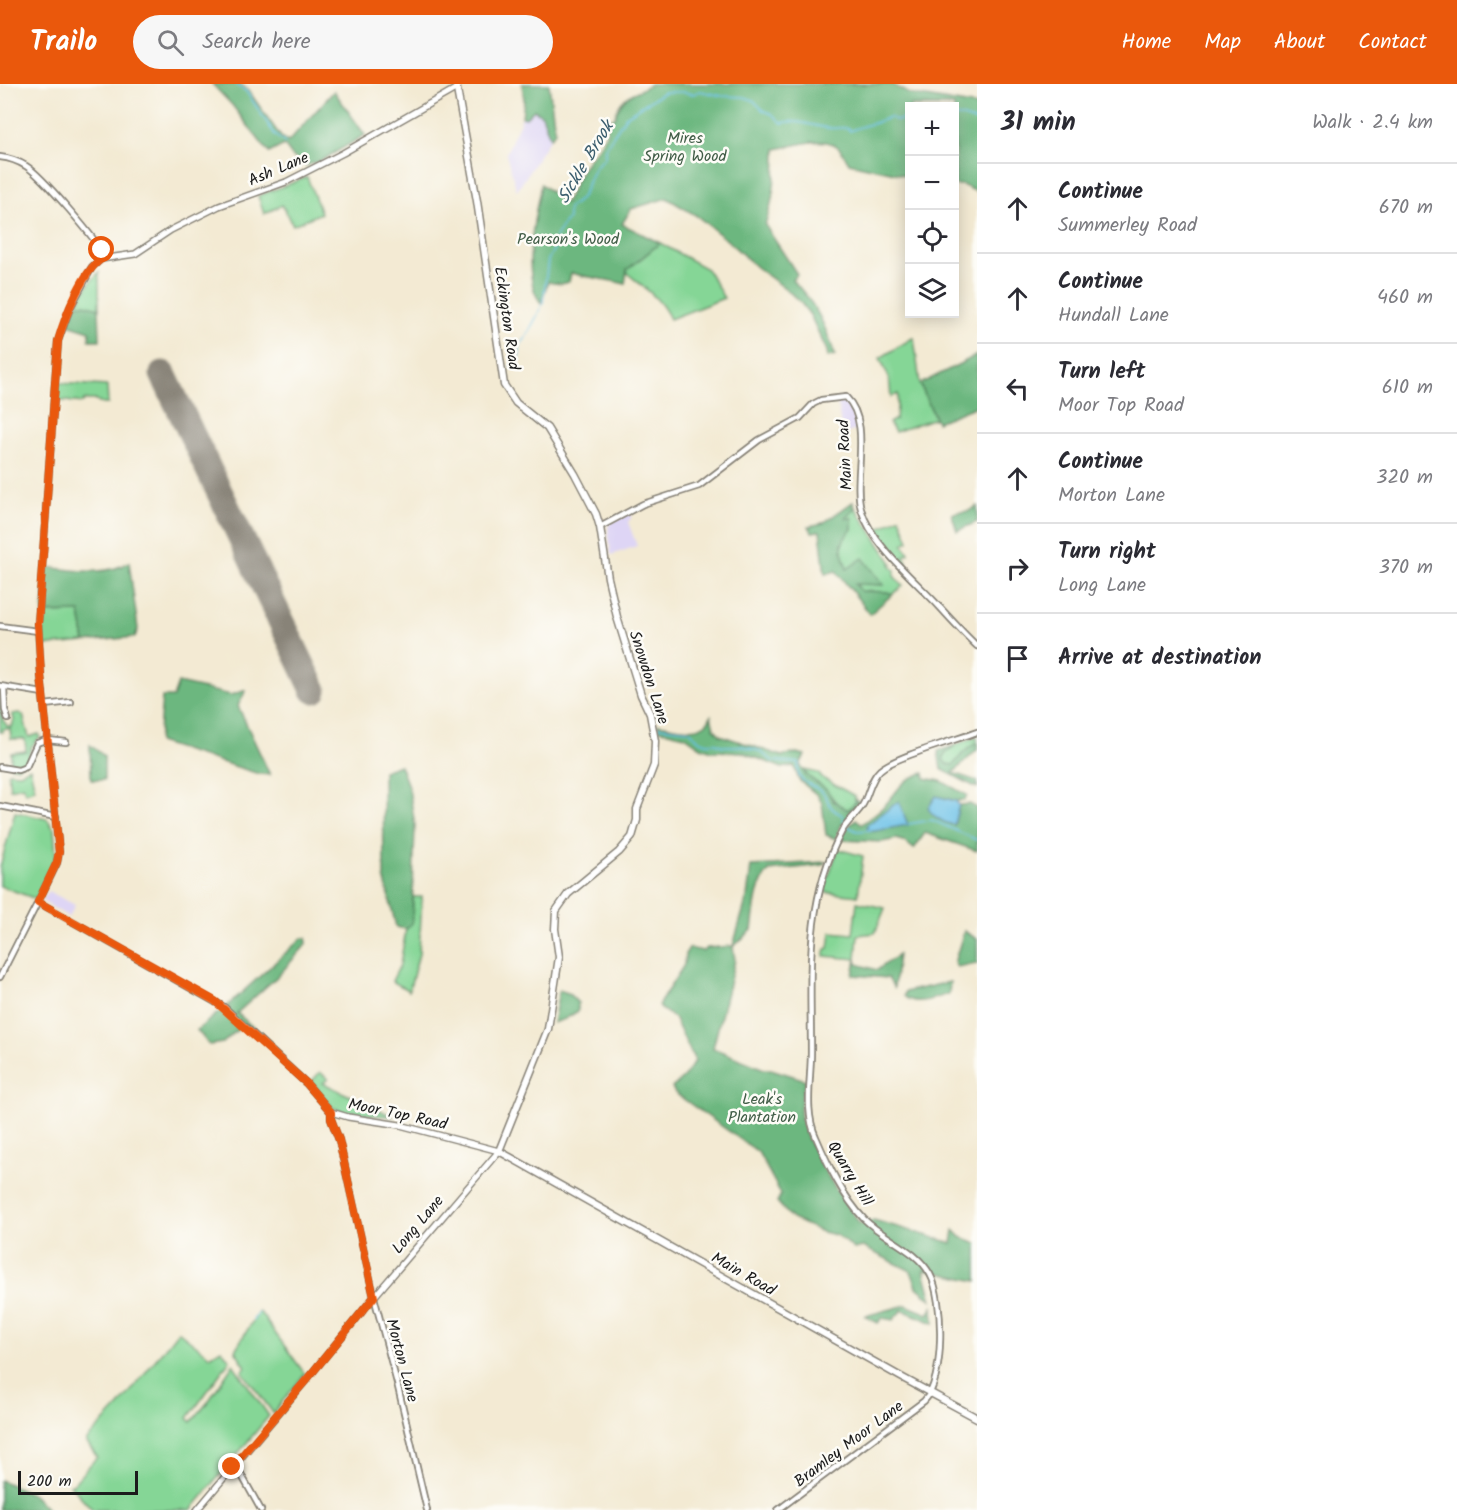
<!DOCTYPE html>
<html lang="en">
<head>
<meta charset="utf-8">
<style>
	:root { --surface:#fff; --page:#f7f7f7; --text:#2b2b33; --muted:#7c7c81; --line:#e1e1e2; --accent:#ea580c }
	body { margin:0; font-family:Kalam,sans-serif; background:var(--page); color:var(--text) }
	.controls { position:absolute; right:18px; top:18px; display:grid; overflow:hidden; border-radius:0px; box-shadow:0 3px 15px #0003 }
	.controls button { width:54px; height:54px; display:grid; place-items:center; padding:0; border:0; border-bottom:2px solid var(--line); background:var(--surface); color:var(--text); font:30px sans-serif }
	.scale { position:absolute; left:18px; bottom:15px; width:120px; box-sizing:border-box; padding-left:6px; border:3px solid #1c1c1c; border-top:0; font-size:16px; line-height:21px; white-space:nowrap; color:#1c1c1c; -webkit-text-stroke:4px #fdfcf7; paint-order:stroke }
	.stop { position:absolute; width:18px; height:18px; margin:-14px; border:4px solid #ea580c; border-radius:50%; background:#fff }
	.stop.end { background:#ea580c; border-color:#fff; box-shadow:0 2px 6px #0008 }
	.list { margin:0; padding:0; list-style:none }
	h2 { display:flex; justify-content:space-between; align-items:center; height:78px; margin:0; padding:0 24px; font-size:26px }
	h2 small { font-size:20px; font-weight:400; color:var(--muted) }
	.list li { display:grid; grid-template-columns:39px 1fr auto; gap:18px; align-items:center; box-sizing:border-box; height:90px; padding:0 24px; border-top:2px solid var(--line) }
	.list b { display:block; font-size:22px; white-space:nowrap }
	.list p { margin:0; font-size:20px; white-space:nowrap; color:var(--muted) }
	.list em { font-size:20px; font-style:normal; color:var(--muted) }
	.icon { flex:none; width:33px; height:33px; fill:none; stroke:currentColor; stroke-width:2; stroke-linecap:round; stroke-linejoin:round }
	.map { position:relative; flex:none; width:977px; height:1426px; overflow:hidden }
	header { display:flex; align-items:center; gap:36px; box-sizing:border-box; height:84px; padding:0 30px; background:var(--accent); color:#fff }
	header strong { font-size:28px }
	nav { display:flex; gap:33px; margin-inline-start:auto; font-size:21px }
	.search { width:420px; height:54px; background:var(--page); display:flex; align-items:center; gap:15px; box-sizing:border-box; padding:0 21px; border-radius:33px; color:var(--muted); font-size:22px }
	main { display:flex }
	aside { flex:1; background:var(--surface) }
	.map>svg:first-child { display:block }
</style>
</head>
<body>
<header>
<strong>Trailo</strong>
<div class="search"><svg class="icon" aria-label="search" viewBox="0 0 24 24"><circle cx="10" cy="10" r="6"/><path d="M15 15l6 6"/></svg>Search here</div>
<nav><a>Home</a><a>Map</a><a>About</a><a>Contact</a></nav>
</header>
<main>
<div class="map">
<svg width="977" height="1426" viewBox="0 0 977 1426">
	<rect width="100%" height="100%" fill="#fdfcf7"/>
	<filter id="ink" filterUnits="userSpaceOnUse"><feTurbulence type="fractalNoise" baseFrequency=".0167" numOctaves="2"/><feDisplacementMap in="SourceGraphic" scale="12" xChannelSelector="R" yChannelSelector="G"/><feConvolveMatrix kernelMatrix="1 2 1 2 8 2 1 2 1" color-interpolation-filters="sRGB"/></filter>
	<filter id="wash" filterUnits="userSpaceOnUse"><feTurbulence type="fractalNoise" baseFrequency=".008" numOctaves="4" result="noise"/><feDisplacementMap in="SourceGraphic" scale="24" xChannelSelector="R" yChannelSelector="G"/><feGaussianBlur stdDeviation="1.35" result="paint"/><feColorMatrix in="noise" values="0 0 0 0 0 0 0 0 0 0 0 0 0 0 0 0 0 1.4 0 .05"/><feComposite in="paint" operator="in"/></filter>
	<g filter="url(#wash)">
		<rect width="100%" height="100%" fill="#f3ead3"/>
		<g fill="#ded5f5">
			<polygon points="534,26 542,31 550,54 517,107 506,70 522,33 526,34"/>
			<polygon points="837,315 846,315 849,319 857,346 842,350"/>
			<polygon points="630,429 632,433 628,438 637,462 611,471 608,445 609,440"/>
			<polygon points="48,807 75,821 69,833 42,817"/>
		</g>
		<g fill="#85d696" stroke="#507959" stroke-width="1.5">
			<polygon points="307,93 321,129 293,141 282,121 264,130 258,112"/>
			<path d="M660 159 707 185 724 214 670 235C661 215 645 204 628 190L627 186Z"/>
			<polygon points="99,188 99,224 84,220 77,221 88,201"/>
			<polygon points="914,253 920,300 935,334 895,348 889,339 896,335 898,310 891,313 889,294 880,274"/>
			<polygon points="58,299 107,302 108,320 103,320 95,316 84,316 83,319 57,316"/>
			<path d="M855 423 892 479 890 480 895 486 894 492 903 502 893 510 887 508 861 507 855 499 883 501 847 485C841 465 837 461 852 445L847 432Z"/>
			<polygon points="900,433 909,457 903,460 909,469 904,472 907,478 903,481 877,446"/>
			<polygon points="80,528 85,558 42,562 43,529"/>
			<polygon points="0,608 3,636 7,642 12,643 14,635 12,630 19,629 23,631 29,653 39,650 40,653 31,663 28,676 18,683 11,683 11,669 26,667 25,655 11,655 10,645 3,645 3,648 0,648"/>
			<path d="M977 653V658C968 665 962 674 953 681L946 680 943 675C947 662 964 657 977 653Z"/>
			<polygon points="30,684 35,705 25,708 23,702 10,705 8,688 20,689"/>
			<path d="M804 686 818 689 822 694 855 712V719L848 726C836 722 834 714 826 706 819 698 808 696 804 686Z"/>
			<polygon points="15,728 47,735 54,745 56,773 36,815 0,802 0,783"/>
			<polygon points="838,765 863,772 858,812 823,808"/>
			<polygon points="413,813 422,813 419,870 409,907 392,897 400,881 406,845 412,839"/>
			<polygon points="857,818 885,824 875,849 858,851 856,875 824,872 826,865 829,864 831,848 853,850"/>
			<polygon points="320,988 328,995 323,999 394,1033 345,1028 333,1024 311,998"/>
			<polygon points="259,1227 305,1290 273,1329 242,1287 246,1283 235,1266"/>
			<polygon points="178,1247 210,1272 221,1265 230,1276 188,1334 191,1338 208,1318 233,1280 269,1332 191,1426 93,1426 70,1401 74,1399 97,1373 86,1357 120,1321"/>
		</g>
		<g fill="#6cb77f" stroke="#446a4e" stroke-width="1.5">
			<polygon points="212,0 240,0 248,6 281,53 288,58 334,7 365,51 324,75 306,82 292,72 284,61 269,69 232,21"/>
			<polygon points="522,0 549,0 555,48 550,54 542,31 534,26 526,34 522,33 524,16"/>
			<path d="M651 0H892L909 10 977 22V108L962 101H955L954 22H910L909 92 849 79C846 74 842 67 838 63 823 51 793 62 776 65 776 92 774 115 765 141L797 190 792 196C816 219 825 241 835 271L828 273 827 267 810 231 801 219 786 205 756 183 728 157 697 132 667 114 631 125 622 140 660 159 627 186 625 200C607 195 589 194 571 189L569 198 561 200 548 198 541 219C520 193 535 131 541 100L565 119C572 109 574 99 580 89 591 67 605 64 609 36L615 33C620 12 633 10 651 0Z"/>
			<polygon points="84,220 99,224 100,256 89,256 90,247 68,240 77,221"/>
			<polygon points="977,271 977,322 937,338 920,300"/>
			<path d="M853 418 855 423 846 434H852V445C837 461 841 465 847 485L863 474 884 501 855 500 861 507 887 508 893 510 870 530 836 487 825 490 820 447 812 448 809 442 823 439Z"/>
			<polygon points="977,422 977,438 957,447 952,431 954,429 969,427"/>
			<path d="M129 478 138 545 135 553 85 558 80 528 43 529 46 483C72 486 106 493 129 478Z"/>
			<polygon points="178,599 231,611 246,606 238,622 270,691 259,690 158,658 162,613 173,613"/>
			<path d="M711 632 714 644 720 651 782 672 797 669 805 671 800 681 806 691 827 706 833 717 848 726 855 719V715L861 719 841 742 836 755 826 751 822 719 817 711 799 696 794 682 782 684 742 668 712 667 701 663 685 652 659 646 658 640C675 642 703 653 711 632Z"/>
			<polygon points="977,658 977,666 953,689 977,697 977,704 941,685 938,667 956,661 945,669 943,675 946,680 953,681 964,668"/>
			<polygon points="90,661 104,672 104,696 91,696"/>
			<polygon points="400,681 409,705 415,741 412,839 406,845 396,843 384,792 383,687"/>
			<path d="M924 689 925 694 941 697 967 711 965 716 956 717 946 714 954 741 959 721 970 720 977 724V767L925 749 914 765 905 758 897 755 882 758 840 756 845 746 856 735 862 740C869 734 878 728 884 722 900 705 900 696 924 689Z"/>
			<path d="M826 778 823 781 769 787C755 803 755 826 752 846L733 863 735 876 713 964 764 985H771L806 996C802 1008 799 1020 801 1033 807 1066 841 1112 860 1140L874 1136 952 1159 954 1146 961 1153 977 1159V1197L924 1186 932 1216 917 1203 911 1187 863 1163 854 1165 836 1151 822 1148 792 1135 777 1118 781 1110 758 1068 675 1009 672 1004 684 993 695 977 674 934 660 924 659 920 684 881 685 870 689 864 703 867 707 864 733 862 747 813 751 782Z"/>
			<polygon points="964,847 977,855 977,879 957,883 954,879"/>
			<polygon points="302,854 306,854 307,858 304,863 279,891 237,929 262,951 260,953 244,940 223,959 209,961 197,946 218,929 229,924 227,922"/>
			<polygon points="898,871 894,904 888,894 853,891 856,875 857,880 877,886"/>
			<path d="M950 898 949 910C935 914 915 923 904 912L905 908Z"/>
			<polygon points="559,906 568,909 578,919 578,927 565,935 553,939"/>
			<polygon points="906,1221 928,1230 933,1223 934,1239 902,1226 893,1236 882,1234 878,1239 865,1232"/>
			<polygon points="0,1396 32,1410 48,1426 0,1426"/>
		</g>
		<g fill="#6bc1e8" stroke="#446e82" stroke-width="1.5">
			<path d="M936 712 956 717 959 721 954 741C945 740 932 732 928 724Z"/>
			<polygon points="899,717 908,741 875,747 871,747 867,744 867,741"/>
		</g>
		<g fill="none" stroke-linecap="round" stroke-linejoin="round">
			<g stroke="#6bc1e8" stroke-width="1.5">
				<polyline points="235,0 246,7 276,52 285,59"/>
				<polyline points="954,33 964,33 977,38"/>
				<path d="M510 283 519 273 520 261 525 255 538 230 543 218 548 176 555 163 556 153 560 145 568 135V124C571 122 577 119 580 115 590 102 588 85 605 74V64L626 32 664 8H682L693 10 700 7 722 12 744 13 753 16 763 26 772 30 782 39C798 35 813 42 828 44 834 45 841 43 848 44L850 47C863 40 876 41 889 33L898 37 903 34 910 35"/>
				<path d="M658 643 689 646 699 656 707 659H716L723 662H742L759 667 773 677 799 679C794 702 814 698 824 710 827 713 828 719 831 723 834 727 839 729 843 732L844 738"/>
				<polyline points="908,740 932,736 977,756"/>
				<polyline points="847,742 857,747 871,746"/>
				<polyline points="253,1236 259,1228"/>
			</g>
			<polyline stroke="#888378" stroke-width="27" points="163,290 314,606"/>
		</g>
	</g>
	<g filter="url(#ink)">
		<g fill="none" stroke-linecap="round" stroke-linejoin="round">
			<g stroke="#888378" stroke-width="8">
				<g id="minor">
					<path d="M0 73C9 74 18 77 26 82 41 91 99 158 105 173"/>
					<path d="M600 443 643 420 699 402 759 356 800 334 813 320 821 316 846 313C873 340 852 392 861 425 871 459 911 493 935 518 949 533 962 548 977 562"/>
					<polyline points="0,542 38,547"/>
					<polyline points="0,602 43,609"/>
					<polyline points="4,603 5,626 8,635"/>
					<polyline points="44,621 71,618"/>
					<polyline points="48,656 66,658"/>
					<polyline points="0,683 18,686 26,683 37,659 48,655"/>
					<polyline points="0,722 56,733"/>
					<polyline points="0,893 38,818"/>
					<polyline points="331,1028 331,1035 339,1056 374,1213 398,1303 427,1426"/>
					<polyline points="232,1383 241,1390 261,1426"/>
					<path d="M778 1426 924 1317C945 1297 944 1215 930 1190 916 1165 884 1155 864 1135 843 1113 828 1081 816 1053 804 1028 811 996 811 968 811 891 804 818 842 747 847 738 856 731 862 722 869 711 870 695 880 686 894 673 956 656 977 648"/>
				</g>
			</g>
			<g stroke="#888378" stroke-width="8">
				<polyline id="tertiary" points="197,1426 308,1294 374,1213 499,1067 400,1041 348,1033 331,1028 306,999 224,923 38,818 57,779 59,768 41,592 38,540 58,257 70,224 92,183 101,175 135,170 171,146 219,122 286,98 343,69 457,4"/>
			</g>
			<g stroke="#888378" stroke-width="9">
				<polyline id="secondary" points="456,0 477,117 504,301 516,319 547,344 575,390 596,430 600,443 608,494 617,533 641,611 650,630 655,657 654,681 637,725 637,736 632,753 619,768 568,810 556,827 555,845 559,873 548,945 499,1067 901,1293 977,1334"/>
			</g>
			<use href="#minor" stroke="#fff" stroke-width="4.5"/>
			<use href="#tertiary" stroke="#fff" stroke-width="5"/>
			<use href="#secondary" stroke="#fff" stroke-width="6"/>
		</g>
	</g>
	<g fill="none" stroke-linecap="round" stroke-linejoin="round" filter="url(#ink)">
		<path stroke="#ea580c" stroke-width="8" d="M102 166 105 173C84 182 64 235 58 257L38 540 41 591 59 768 57 778 38 818 215 917 306 999 331 1028V1035L339 1056 374 1213 308 1294 232 1383"/>
	</g>
	<g text-anchor="middle" stroke-width="5" stroke-linejoin="round" paint-order="stroke">
		<g font-size="16" fill="#415d47" stroke="#fdfcf7">
			<text x="685" y="59">Mires<tspan x="685" dy="18">Spring Wood</tspan></text>
			<text x="568" y="160">Pearson's Wood</text>
			<text x="762" y="1020">Leak's<tspan x="762" dy="18">Plantation</tspan></text>
		</g>
		<g font-size="16" fill="#1c1c1c" stroke="#fdfcf7">
			<text transform="translate(278 84) rotate(-23)" y="6">Ash Lane</text>
			<text transform="translate(508 234) rotate(82)" y="6">Eckington Road</text>
			<text transform="translate(844 371) rotate(-93)" y="6">Main Road</text>
			<text transform="translate(650 593) rotate(72)" y="6">Snowdon Lane</text>
			<text transform="translate(398 1029) rotate(12)" y="6">Moor Top Road</text>
			<text transform="translate(851 1089) rotate(59)" y="6">Quarry Hill</text>
			<text transform="translate(417 1140) rotate(-50)" y="6">Long Lane</text>
			<text transform="translate(744 1189) rotate(30)" y="6">Main Road</text>
			<text transform="translate(403 1276) rotate(75)" y="6">Morton Lane</text>
			<text transform="translate(848 1359) rotate(-37)" y="6">Bramley Moor Lane</text>
		</g>
		<g font-size="18" font-style="italic" fill="#3c5e6e" stroke="#fdfcf7">
			<text transform="translate(585 78) rotate(-59)" y="6">Sickle Brook</text>
		</g>
	</g>
</svg>
<div class="controls">
<button>+</button>
<button>−</button>
<button><svg class="icon" aria-label="locate" viewBox="0 0 24 24"><circle cx="12" cy="12" r="6"/><path d="M12 2v4M12 18v4M2 12h4M18 12h4"/></svg></button>
<button><svg class="icon" aria-label="layers" viewBox="0 0 24 24"><path d="M12 4l9 5-9 5-9-5zM3 14l9 5 9-5"/></svg></button>
</div>
<div class="scale">200 m</div>
<div class="stop" style="left:102px;top:166px"></div>
<div class="stop end" style="left:232px;top:1383px"></div>
</div>
<aside>
<h2>31 min<small>Walk · 2.4 km</small></h2>
<ul class="list">
<li><svg class="icon" aria-label="ahead" viewBox="0 0 24 24"><path d="M12 20V5M6 11l6-6 6 6"/></svg><div><b>Continue</b><p>Summerley Road</p></div><em>670 m</em></li>
<li><svg class="icon" aria-label="ahead" viewBox="0 0 24 24"><path d="M12 20V5M6 11l6-6 6 6"/></svg><div><b>Continue</b><p>Hundall Lane</p></div><em>460 m</em></li>
<li><svg class="icon" aria-label="left" viewBox="0 0 24 24"><path d="M17 20v-9H6M10 6l-5 5 5 5"/></svg><div><b>Turn left</b><p>Moor Top Road</p></div><em>610 m</em></li>
<li><svg class="icon" aria-label="ahead" viewBox="0 0 24 24"><path d="M12 20V5M6 11l6-6 6 6"/></svg><div><b>Continue</b><p>Morton Lane</p></div><em>320 m</em></li>
<li><svg class="icon" aria-label="right" viewBox="0 0 24 24"><path d="M7 20v-9h11M14 6l5 5-5 5"/></svg><div><b>Turn right</b><p>Long Lane</p></div><em>370 m</em></li>
<li><svg class="icon" aria-label="arrive" viewBox="0 0 24 24"><path d="M6 21V4h12l-3 4 3 4H6"/></svg><div><b>Arrive at destination</b></div></li>
</ul>
</aside>
</main>
</body>
</html>
